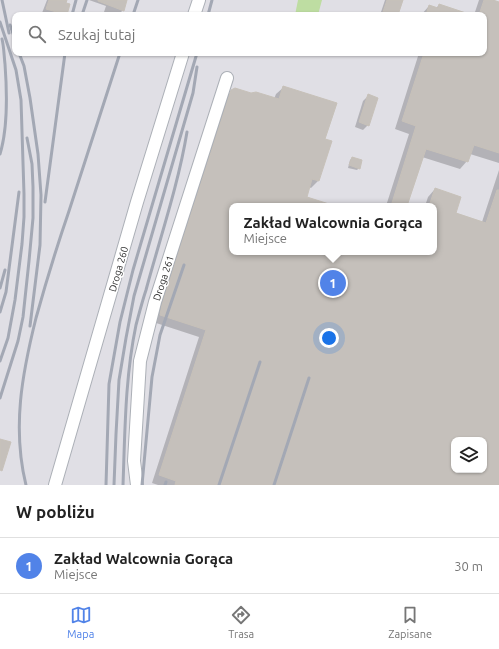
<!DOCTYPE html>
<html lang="pl">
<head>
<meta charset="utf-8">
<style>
	:root { --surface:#fff; --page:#f6f6f6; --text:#222; --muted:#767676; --line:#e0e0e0; --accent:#5183e8 }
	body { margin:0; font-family:Ubuntu,sans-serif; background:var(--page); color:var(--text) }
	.controls { position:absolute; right:12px; bottom:12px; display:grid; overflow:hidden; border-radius:8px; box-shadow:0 1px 3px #0004 }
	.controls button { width:36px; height:36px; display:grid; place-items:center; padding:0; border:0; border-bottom:1px solid var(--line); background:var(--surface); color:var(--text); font:20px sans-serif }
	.you { position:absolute; left:329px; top:338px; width:14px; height:14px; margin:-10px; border:3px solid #fff; border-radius:50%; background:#1a73e8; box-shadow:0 0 0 6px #1a73e833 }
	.badge { display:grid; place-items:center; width:26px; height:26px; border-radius:50%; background:var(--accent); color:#fff; font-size:13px; font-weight:700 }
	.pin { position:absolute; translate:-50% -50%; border:2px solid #fff; box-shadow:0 1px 4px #0006 }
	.popup { position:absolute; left:229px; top:203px; width:208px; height:52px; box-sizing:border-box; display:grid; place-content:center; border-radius:8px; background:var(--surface); filter:drop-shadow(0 1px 3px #0005); font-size:13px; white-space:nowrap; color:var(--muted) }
	.popup b { font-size:15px; color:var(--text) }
	.popup::after { content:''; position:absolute; left:50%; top:100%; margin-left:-8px; border:8px solid transparent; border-top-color:var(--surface) }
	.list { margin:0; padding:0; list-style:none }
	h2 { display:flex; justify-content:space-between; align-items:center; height:52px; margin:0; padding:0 16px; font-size:17px }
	h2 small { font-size:13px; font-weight:400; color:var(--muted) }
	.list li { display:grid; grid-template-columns:26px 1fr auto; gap:12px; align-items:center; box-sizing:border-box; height:56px; padding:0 16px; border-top:1px solid var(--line) }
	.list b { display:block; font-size:15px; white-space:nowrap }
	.list p { margin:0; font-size:13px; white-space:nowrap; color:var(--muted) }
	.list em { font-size:13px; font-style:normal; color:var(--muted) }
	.icon { flex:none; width:22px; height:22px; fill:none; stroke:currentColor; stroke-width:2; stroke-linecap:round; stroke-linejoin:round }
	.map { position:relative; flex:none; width:499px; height:485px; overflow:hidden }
	.search { position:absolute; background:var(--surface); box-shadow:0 1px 3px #0004; left:12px; right:12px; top:12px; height:44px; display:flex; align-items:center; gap:10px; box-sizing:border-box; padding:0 14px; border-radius:8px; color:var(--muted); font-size:15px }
	.sheet { height:108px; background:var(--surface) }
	nav { display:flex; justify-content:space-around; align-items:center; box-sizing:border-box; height:56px; border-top:1px solid var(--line); background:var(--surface); font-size:11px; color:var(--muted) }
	nav a { display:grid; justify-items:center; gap:2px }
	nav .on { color:var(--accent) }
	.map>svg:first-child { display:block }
</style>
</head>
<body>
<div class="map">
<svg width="499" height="485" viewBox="0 0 499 485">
	<rect width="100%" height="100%" fill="#ece5e0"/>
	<path fill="#e0dfe5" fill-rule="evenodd" d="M0 0H499V485H0ZM15 15H484V53H15ZM232 206H434V252H232ZM454 440H484V470H454Z"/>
	<polygon fill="#bedda2" points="298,0 322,0 318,15 295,15"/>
	<g fill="#0003" fill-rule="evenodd">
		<polygon points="47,0 66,0 65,3 69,5 65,15 48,15 42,13"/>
		<polygon points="89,0 126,0 123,10 118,15 103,15 106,6"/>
		<polygon points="385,0 402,0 397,15 380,15"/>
		<polygon points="479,0 495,0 494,2 499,3 499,163 470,154 467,161 460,169 422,157 406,206 386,206 409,134 395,129 419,53 484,53 484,15 474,15"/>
		<polygon points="439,5 469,15 421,15 429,6 436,8"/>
		<path d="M284 87 324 140 319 180 311 188 309 187 305 198 331 206H232V252H434V206H425L428 197 435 189 455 213 482 222 499 170V485H158L152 483 199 337 153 322 224 99 232 91 274 99 276 94ZM454 440H484V470H454Z"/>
		<polygon points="368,96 368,125 363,130 355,127 363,101"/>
		<polygon points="352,158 359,168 357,170 348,168 350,160"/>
	</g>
	<g fill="#c5c0bb" stroke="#c7c1b9" fill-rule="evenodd">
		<polygon points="49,0 67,0 66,3 70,4 67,15 46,9"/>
		<polygon points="98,0 127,0 124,11 98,1"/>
		<polygon points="387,0 403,0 398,15 382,15"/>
		<polygon points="484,0 493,0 499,2 499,153 474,145 468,162 426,149 407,206 391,206 416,126 402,121 424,53 484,53 484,15 479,15"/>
		<polygon points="439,4 466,13 466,15 426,15 429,5 438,8"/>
		<path d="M283 86 337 103 325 139 332 141 319 181 312 179 307 197 329 204V206H232V252H434V206H429L435 188 461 197 456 213 486 223 497 190H499V485H175L176 481 159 475 206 330 160 315 162 304 231 90 235 88 251 93 256 92 279 99ZM454 440H484V470H454Z"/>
		<polygon points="368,94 378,98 369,126 359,122"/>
		<polygon points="352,157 362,160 360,169 349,165"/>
		<polygon points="0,439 11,442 2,471 0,470"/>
	</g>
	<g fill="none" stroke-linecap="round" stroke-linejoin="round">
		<g stroke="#acb0b7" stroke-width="14">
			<g id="minor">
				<polyline points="194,15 199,0"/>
				<polyline points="55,485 137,202 183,53"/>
				<polyline points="137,485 134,461 140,361 155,302 227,78"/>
			</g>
		</g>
		<use href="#minor" stroke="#fff" stroke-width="12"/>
		<g stroke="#a3a8b4" stroke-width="3">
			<polyline points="2,0 9,33"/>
			<polyline points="72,15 76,0"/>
			<polyline points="82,15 87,0"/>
			<polyline points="133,15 138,0"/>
			<polyline points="208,15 212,0"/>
			<polyline points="0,22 16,70 21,100 24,194 24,217 22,244 15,300 8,338 0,361"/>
			<polyline points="10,25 15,39"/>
			<polyline points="19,53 24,66 30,98 38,154 41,195 40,245 30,326"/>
			<path d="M0 154C8 128 7 91 5 64 4 56 4 47 2 39"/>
			<polyline points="45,202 65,53"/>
			<polyline points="0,288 5,270"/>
			<polyline points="0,312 6,292 19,192"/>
			<polyline points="0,398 18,341 23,317 29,261 33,218 33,187 32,164 27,138"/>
			<path d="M26 485C12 428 22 374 36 318 46 282 57 246 69 211 86 158 103 106 120 53"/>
			<polyline points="106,485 109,384 120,322 133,270 197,53"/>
			<polyline points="114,485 116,434 119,380 126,338 134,296 193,93 197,67"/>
			<path d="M123 485C125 431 125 378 136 325 139 314 142 302 146 290 160 238 178 186 187 132"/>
			<polyline points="142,485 152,377 160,335 184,265"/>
			<polyline points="165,485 166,482"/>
			<polyline points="219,485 260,362"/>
			<polyline points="274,485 309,378"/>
		</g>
	</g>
	<g text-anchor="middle" stroke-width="3" stroke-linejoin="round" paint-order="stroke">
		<g font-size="10" fill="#2c2c2c" stroke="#fff">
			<text transform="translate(118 269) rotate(-74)" y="4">Droga 260</text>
			<text transform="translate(163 278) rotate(-72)" y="4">Droga 261</text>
		</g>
	</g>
</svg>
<div class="controls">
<button><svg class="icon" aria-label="layers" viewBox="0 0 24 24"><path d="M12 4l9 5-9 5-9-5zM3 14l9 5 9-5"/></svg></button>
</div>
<div class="you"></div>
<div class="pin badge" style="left:333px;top:283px">1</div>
<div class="popup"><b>Zakład Walcownia Gorąca</b>Miejsce</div>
<div class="search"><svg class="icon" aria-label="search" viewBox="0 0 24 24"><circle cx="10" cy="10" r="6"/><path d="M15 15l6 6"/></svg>Szukaj tutaj</div>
</div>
<section class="sheet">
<h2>W pobliżu<small></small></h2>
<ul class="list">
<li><span class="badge">1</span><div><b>Zakład Walcownia Gorąca</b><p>Miejsce</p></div><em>30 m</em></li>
</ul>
</section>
<nav>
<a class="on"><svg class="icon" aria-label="map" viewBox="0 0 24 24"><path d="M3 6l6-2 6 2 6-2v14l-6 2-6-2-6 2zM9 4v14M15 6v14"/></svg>Mapa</a>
<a><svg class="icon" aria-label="directions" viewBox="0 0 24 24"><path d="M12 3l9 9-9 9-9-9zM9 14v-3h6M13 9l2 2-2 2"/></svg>Trasa</a>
<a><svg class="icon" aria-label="saved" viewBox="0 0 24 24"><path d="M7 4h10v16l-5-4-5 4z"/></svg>Zapisane</a>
</nav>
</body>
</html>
